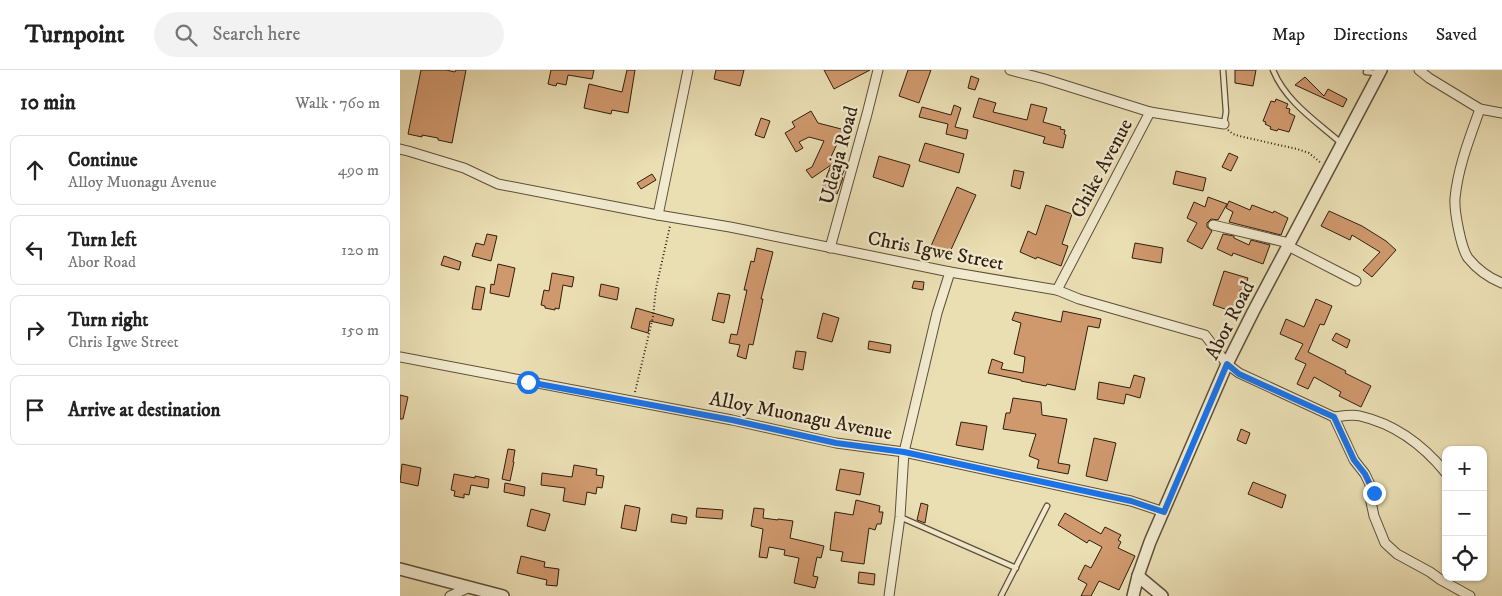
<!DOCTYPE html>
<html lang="en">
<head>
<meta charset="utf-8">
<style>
	:root { --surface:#fff; --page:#f2f2f2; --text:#222; --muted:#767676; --line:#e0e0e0 }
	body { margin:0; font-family:"IM FELL DW Pica",serif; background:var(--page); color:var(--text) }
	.controls { position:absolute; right:15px; bottom:15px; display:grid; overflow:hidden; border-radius:10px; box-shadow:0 1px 4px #0004 }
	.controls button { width:45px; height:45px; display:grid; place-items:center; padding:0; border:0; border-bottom:1px solid var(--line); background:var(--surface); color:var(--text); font:25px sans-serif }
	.stop { position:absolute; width:15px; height:15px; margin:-11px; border:4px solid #1a73e8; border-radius:50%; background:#fff }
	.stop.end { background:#1a73e8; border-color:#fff; box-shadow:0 1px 5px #0008 }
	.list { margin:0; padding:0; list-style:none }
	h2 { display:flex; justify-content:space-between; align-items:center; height:65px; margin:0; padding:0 20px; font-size:21px }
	h2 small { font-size:16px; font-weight:400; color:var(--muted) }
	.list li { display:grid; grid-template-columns:32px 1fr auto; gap:15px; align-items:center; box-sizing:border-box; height:70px; margin:0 10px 10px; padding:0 10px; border:1px solid var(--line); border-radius:10px }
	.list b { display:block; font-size:19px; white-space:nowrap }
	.list p { margin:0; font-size:16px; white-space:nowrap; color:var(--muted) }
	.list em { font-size:16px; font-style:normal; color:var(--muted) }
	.icon { flex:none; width:28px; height:28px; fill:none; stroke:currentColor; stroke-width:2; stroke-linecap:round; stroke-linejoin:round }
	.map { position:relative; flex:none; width:1102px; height:526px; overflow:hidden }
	header { display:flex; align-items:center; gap:30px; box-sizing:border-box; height:70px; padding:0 25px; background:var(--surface); border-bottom:1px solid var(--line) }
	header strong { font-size:24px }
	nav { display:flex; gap:28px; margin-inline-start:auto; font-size:18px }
	.search { width:350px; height:45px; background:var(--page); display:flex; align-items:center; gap:12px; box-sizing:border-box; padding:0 18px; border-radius:28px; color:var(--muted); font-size:19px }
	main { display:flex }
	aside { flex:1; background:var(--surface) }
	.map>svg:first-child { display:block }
</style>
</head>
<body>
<header>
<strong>Turnpoint</strong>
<div class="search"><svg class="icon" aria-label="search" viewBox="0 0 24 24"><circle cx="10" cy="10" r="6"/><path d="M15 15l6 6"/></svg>Search here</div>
<nav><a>Map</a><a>Directions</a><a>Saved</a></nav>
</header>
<main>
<aside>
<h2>10 min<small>Walk · 760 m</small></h2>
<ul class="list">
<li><svg class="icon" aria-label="ahead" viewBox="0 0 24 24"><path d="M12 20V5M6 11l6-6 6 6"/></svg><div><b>Continue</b><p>Alloy Muonagu Avenue</p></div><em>490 m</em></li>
<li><svg class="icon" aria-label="left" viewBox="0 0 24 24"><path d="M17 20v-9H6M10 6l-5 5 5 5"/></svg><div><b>Turn left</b><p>Abor Road</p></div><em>120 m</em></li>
<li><svg class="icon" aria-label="right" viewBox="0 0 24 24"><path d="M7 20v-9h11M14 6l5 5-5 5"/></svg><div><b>Turn right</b><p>Chris Igwe Street</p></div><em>150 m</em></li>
<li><svg class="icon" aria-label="arrive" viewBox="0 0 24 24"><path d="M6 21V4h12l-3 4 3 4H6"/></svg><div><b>Arrive at destination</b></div></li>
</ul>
</aside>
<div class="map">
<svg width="1102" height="526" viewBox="0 0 1102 526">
	<rect width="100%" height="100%" fill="#eadeb3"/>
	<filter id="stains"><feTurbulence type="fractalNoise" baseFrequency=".004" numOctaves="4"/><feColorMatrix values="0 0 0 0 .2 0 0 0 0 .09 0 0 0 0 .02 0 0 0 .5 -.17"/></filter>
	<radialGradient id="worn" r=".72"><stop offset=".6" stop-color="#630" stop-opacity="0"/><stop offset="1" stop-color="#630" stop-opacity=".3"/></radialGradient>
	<g fill="#cf986d" stroke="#2f1f0f">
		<polygon points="21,0 46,0 55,2 56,0 66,0 52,73 38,70 38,68 22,65 22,67 8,64"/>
		<polygon points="151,0 194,0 192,9 168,5 166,15 157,13 156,16 148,14"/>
		<polygon points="227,0 235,0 228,43 212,40 211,44 184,38 189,14 222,22"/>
		<polygon points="316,0 344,0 340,16 314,9"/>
		<polygon points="424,0 470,0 434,19"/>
		<polygon points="508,0 531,0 519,33 499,26"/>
		<polygon points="835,0 856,0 853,16 835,13"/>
		<polygon points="571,6 579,9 575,20 568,18"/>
		<polygon points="905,7 924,26 928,19 947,29 943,37 895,15"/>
		<polygon points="579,28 596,33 593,42 627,50 631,34 647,38 643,52 661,57 660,59 665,60 664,64 666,65 663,78 643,73 645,67 573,47"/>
		<polygon points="876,29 888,34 886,38 890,39 889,43 895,46 889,62 878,59 877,61 870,59 871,57 865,54 866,52 863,51 871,31 875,32"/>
		<polygon points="554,35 561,38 555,57 568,60 566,69 546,64 548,54 519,47 522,37 551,45"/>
		<polygon points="411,41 418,53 449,61 445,76 437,74 430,89 446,97 441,107 443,108 437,124 422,118 431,95 412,108 406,100 412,97 424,71 409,67 399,72 403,78 396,82 385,63 395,57 392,52"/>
		<polygon points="361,48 370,51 364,68 355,65"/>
		<polygon points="525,73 564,84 559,103 519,91"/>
		<polygon points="829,83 838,87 831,101 822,97"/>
		<polygon points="479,86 510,95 503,117 473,107"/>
		<polygon points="614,100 624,102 620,119 611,116"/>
		<polygon points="776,101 806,108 803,121 773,114"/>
		<polygon points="252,104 256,110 241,119 237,113"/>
		<polygon points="557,117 576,125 549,184 531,176"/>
		<polygon points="808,127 827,134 818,150 811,149 807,153 807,157 812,161 802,179 787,171 797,153 787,148 794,132 805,137"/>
		<polygon points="829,131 850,140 852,135 873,143 874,141 888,148 881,165 829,152 833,142 826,138"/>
		<polygon points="646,135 672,144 662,174 668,176 661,196 637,187 636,189 620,182 628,161 636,165"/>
		<polygon points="929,141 962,156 986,171 996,180 972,207 963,200 980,182 952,165 950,170 921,156"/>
		<polygon points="87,164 97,166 91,191 72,186 76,173 84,175"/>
		<polygon points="823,164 834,166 834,168 849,175 851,170 870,175 863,194 833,183 832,186 817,179"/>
		<polygon points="735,173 763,178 761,193 732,188"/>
		<polygon points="357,178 373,182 361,229 363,229 353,275 349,274 346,289 337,286 340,275 329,273 331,264 337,265 347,220 344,220 351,191 354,192"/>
		<polygon points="44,186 61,192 59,200 41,195"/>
		<polygon points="98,194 115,198 109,227 90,223 91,214 94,215"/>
		<polygon points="824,201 848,208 844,221 840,220 834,242 813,235"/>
		<polygon points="152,203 174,207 172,217 163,215 159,239 155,238 155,240 145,238 145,236 141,235 144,220 149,221"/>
		<polygon points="514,211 524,212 523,220 512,218"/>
		<polygon points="201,214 219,218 217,230 199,226"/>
		<polygon points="76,216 85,218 81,240 72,239"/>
		<polygon points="318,223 330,225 324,253 312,250"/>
		<polygon points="916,229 932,236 924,255 920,254 908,282 946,301 945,303 971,316 961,337 939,326 941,322 914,307 908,319 897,314 906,294 895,289 903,274 880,264 886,249 904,257"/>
		<polygon points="236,238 274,249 272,256 250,251 248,263 231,258"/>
		<polygon points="663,241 701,249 699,258 688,256 675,320 647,314 646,316 621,311 621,310 588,303 592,289 603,293 601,299 623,303 625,287 614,284 621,253 612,250 615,242 661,252"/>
		<polygon points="423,243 439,248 432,272 417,268"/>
		<polygon points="936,263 950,270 947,278 932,270"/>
		<polygon points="469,271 491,275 490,283 468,279"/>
		<polygon points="396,281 406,282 403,300 393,298"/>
		<polygon points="734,305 745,308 740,328 726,324 724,334 697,329 699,312 730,318"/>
		<polygon points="0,325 8,327 3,349 0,349"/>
		<polygon points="613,328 641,332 642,345 667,349 658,393 670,395 668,404 637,398 639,390 629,386 636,364 603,359 606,343 610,343"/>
		<polygon points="561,352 587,356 583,380 556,375"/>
		<polygon points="841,359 850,363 846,374 837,370"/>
		<polygon points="694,368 716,373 707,411 686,406"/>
		<polygon points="108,379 115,380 113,392 114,392 110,411 102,409"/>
		<polygon points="2,394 21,398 18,416 0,412"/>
		<polygon points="174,395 197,399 196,405 204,406 202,418 197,417 196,424 187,422 185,435 163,431 165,418 141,415 142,403 172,407"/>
		<polygon points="440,399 464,403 460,425 436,420"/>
		<polygon points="54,404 75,408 75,406 89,409 88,418 71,415 69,425 64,424 64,428 54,426 55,421 51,420"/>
		<polygon points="853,412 886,425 882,438 848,424"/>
		<polygon points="105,413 125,417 124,426 104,422"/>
		<polygon points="456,430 480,436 479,442 483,442 481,454 477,454 475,460 469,458 464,494 441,491 443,482 430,480 435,442 453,445"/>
		<polygon points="521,433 528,435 525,453 517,450"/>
		<polygon points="225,435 240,438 236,461 221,458"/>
		<polygon points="297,438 323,440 322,449 296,447"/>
		<polygon points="354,438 364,439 363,448 378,450 378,449 393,451 390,468 424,476 421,488 417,487 413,506 418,507 415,518 394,513 399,488 384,485 385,480 369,477 367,488 359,487 363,459 351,456"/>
		<polygon points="131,439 150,444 145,461 127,456"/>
		<polygon points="665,443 701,464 705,457 721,465 718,470 721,472 718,478 735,486 719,520 699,511 691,526 681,526 687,514 678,509 685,495 691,498 702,477 689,470 687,473 658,455"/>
		<polygon points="272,444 287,447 286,454 271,452"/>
		<polygon points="121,486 145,492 144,497 159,499 157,516 146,515 147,510 117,503"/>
		<polygon points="459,502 475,504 474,515 458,513"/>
	</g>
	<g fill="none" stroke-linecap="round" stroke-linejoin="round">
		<g stroke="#5e4f38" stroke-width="7">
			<g id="service">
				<polyline points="823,0 826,42 824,54"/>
				<path d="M873 0C886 32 916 51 941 73"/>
				<polyline points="966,2 978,3"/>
				<polyline points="500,447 616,498"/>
				<polyline points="601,526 647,436"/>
			</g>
		</g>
		<g stroke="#5e4f38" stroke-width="11">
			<g id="minor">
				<polyline points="610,0 645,9 750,42 824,54"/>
				<polyline points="1019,0 1029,8 1080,39 1102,43"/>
				<path d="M1080 39C1070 67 1058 97 1055 128 1054 141 1061 178 1068 188 1077 199 1089 208 1102 213"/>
				<polyline points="0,79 8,81 64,98 98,114 258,145 330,157 550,202 657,220 679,229 805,265 827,294 839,303 934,347 954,390 965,404 974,423 971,432 974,446 985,473 997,484 1030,502 1041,510 1070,526"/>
				<polyline points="258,145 288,0"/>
				<polyline points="813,155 889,173"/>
				<polyline points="888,176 956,211"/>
				<polyline points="430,178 467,44 478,0"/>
				<polyline points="657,220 750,42"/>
				<polyline points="0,287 332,350 436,373 504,382 731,431 764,442"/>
				<path d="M934 347C942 346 952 344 960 346 995 354 1024 376 1046 403"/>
				<polyline points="50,526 70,517"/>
				<polyline points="489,526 500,447 504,382 537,243 550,202"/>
			</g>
		</g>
		<g stroke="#5e4f38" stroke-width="14">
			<g id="tertiary">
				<polyline points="0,499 103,526"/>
				<polyline points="738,506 762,526"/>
				<polyline points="733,526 738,506 750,472 827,294 853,242 981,0"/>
			</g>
		</g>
		<g stroke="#2f1f0f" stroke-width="2" stroke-dasharray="1 2.5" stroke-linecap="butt">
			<polyline points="828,60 833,64 839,66 897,79 909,83 921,93"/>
			<polyline points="235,322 253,247 256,218 270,156"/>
		</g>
		<use href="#service" stroke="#f1eace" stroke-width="4.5"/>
		<use href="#minor" stroke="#f1eace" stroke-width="9"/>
		<use href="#tertiary" stroke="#f1eace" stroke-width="11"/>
	</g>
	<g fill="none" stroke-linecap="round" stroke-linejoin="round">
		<polyline stroke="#1a73e8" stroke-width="6" points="128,312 332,350 436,373 504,382 731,431 764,442 827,294 839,304 934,347 954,390 965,404 974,423"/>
	</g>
	<g text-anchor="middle" stroke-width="4.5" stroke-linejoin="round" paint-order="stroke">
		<g font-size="20" fill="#2f1f0f" stroke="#f1eace">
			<text transform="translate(438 85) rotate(-75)" y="7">Udeaja Road</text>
			<text transform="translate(701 98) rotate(-62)" y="7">Chike Avenue</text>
			<text transform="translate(536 180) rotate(11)" y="7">Chris Igwe Street</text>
			<text transform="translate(829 250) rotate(-63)" y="7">Abor Road</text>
			<text transform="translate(401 345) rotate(11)" y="7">Alloy Muonagu Avenue</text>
		</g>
	</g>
	<rect width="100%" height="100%" filter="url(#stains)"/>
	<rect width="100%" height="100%" fill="url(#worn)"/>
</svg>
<div class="controls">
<button>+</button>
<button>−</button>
<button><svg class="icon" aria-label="locate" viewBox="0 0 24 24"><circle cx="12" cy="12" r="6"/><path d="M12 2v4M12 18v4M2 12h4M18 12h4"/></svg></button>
</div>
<div class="stop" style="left:128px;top:312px"></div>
<div class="stop end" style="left:974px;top:423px"></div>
</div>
</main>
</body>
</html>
